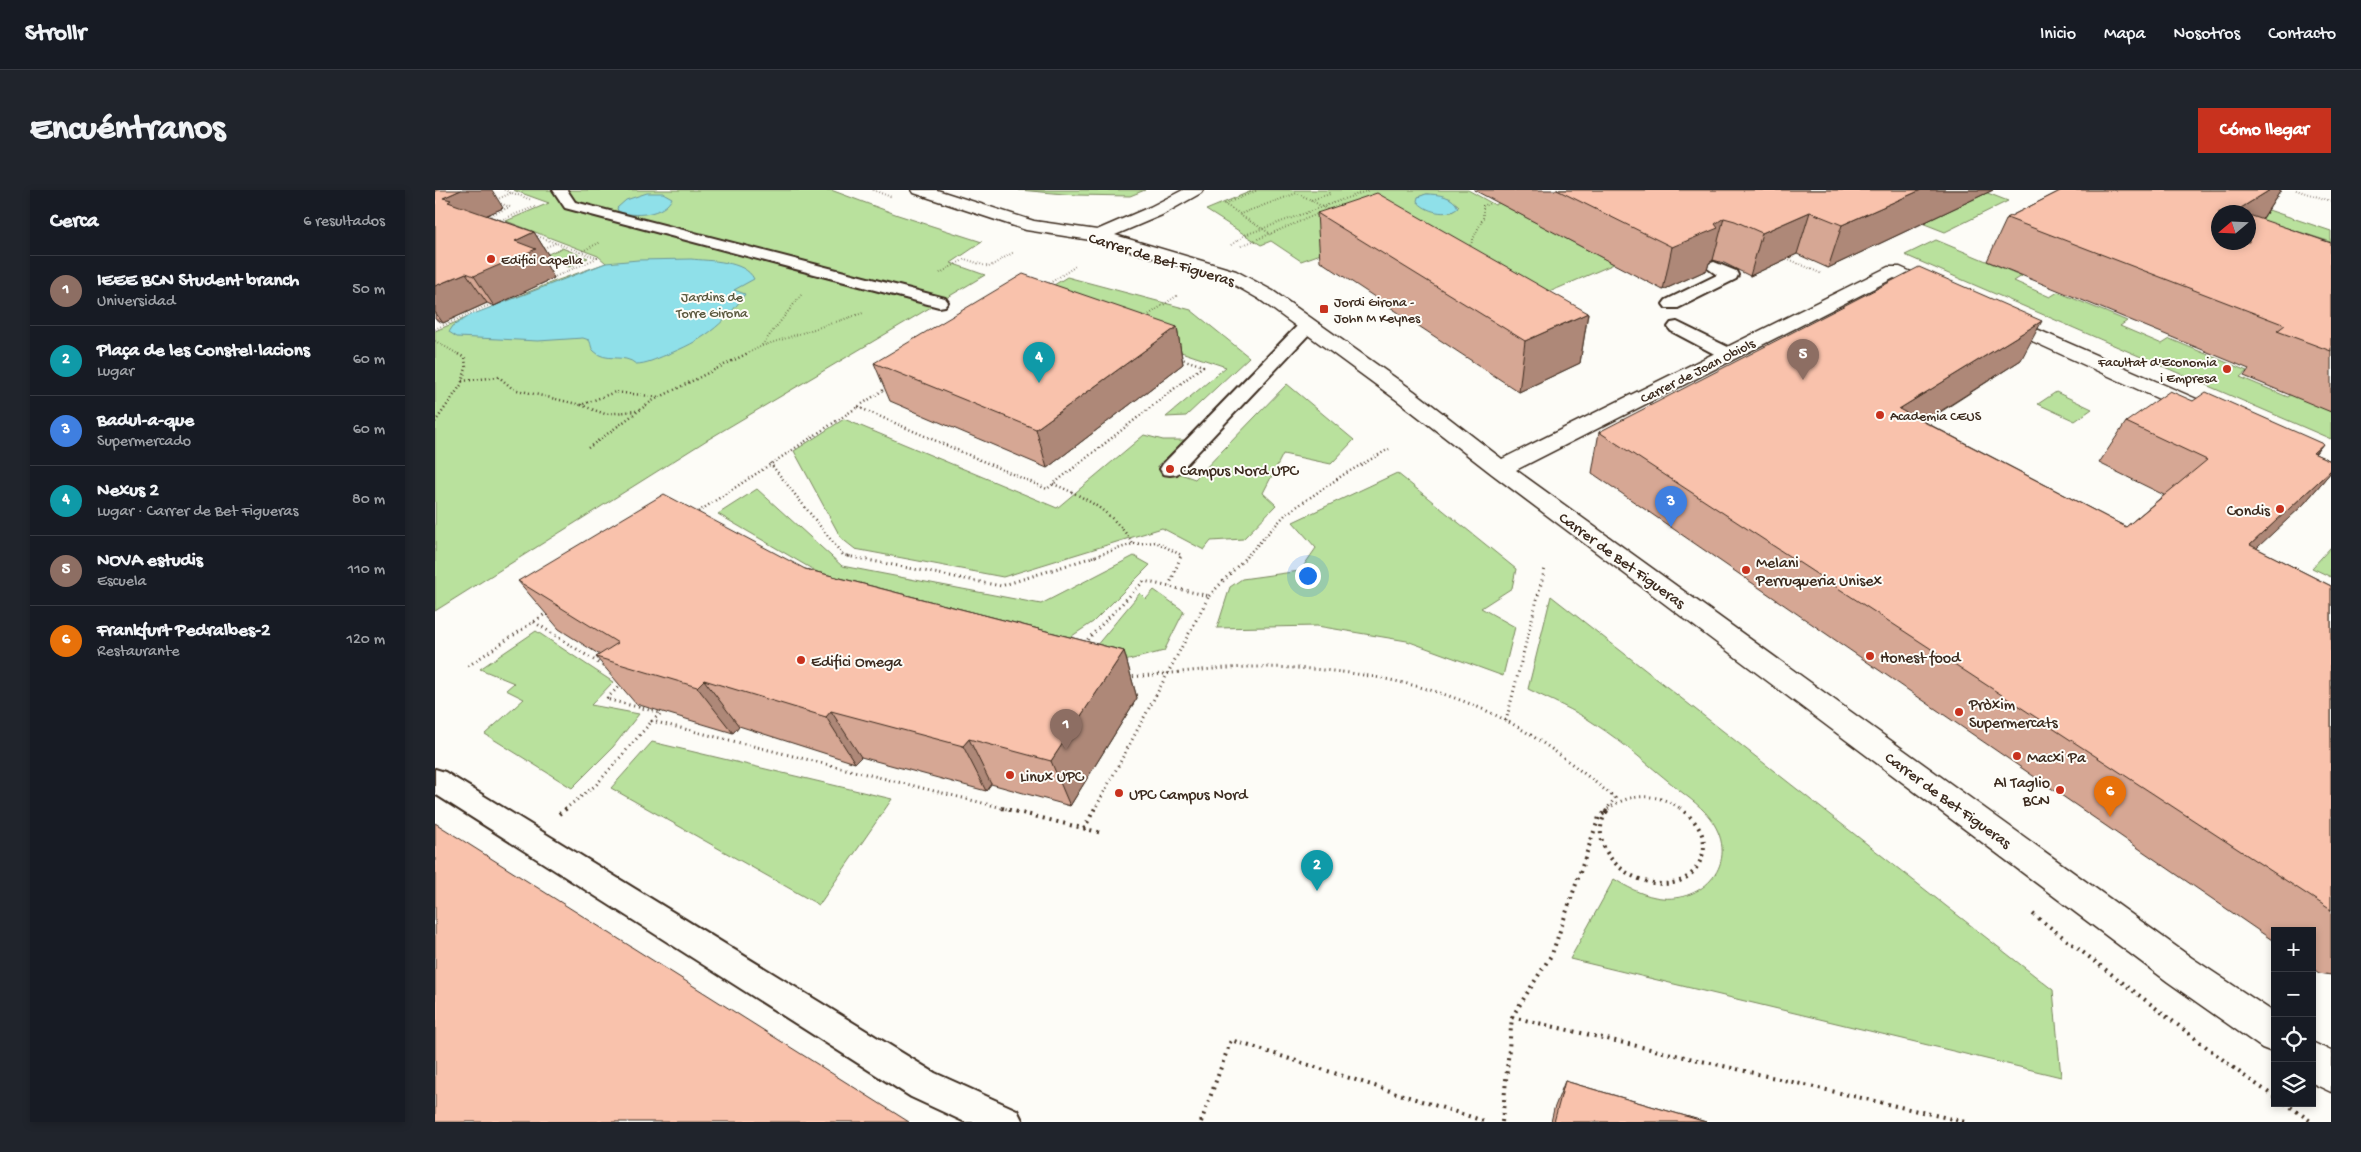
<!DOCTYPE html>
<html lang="es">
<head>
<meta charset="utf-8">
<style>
	:root { --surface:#171b24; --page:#20242c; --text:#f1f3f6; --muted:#9ea1a6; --line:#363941; --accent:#c8321e }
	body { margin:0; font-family:"Gochi Hand",sans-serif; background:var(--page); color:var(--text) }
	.controls { position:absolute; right:15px; bottom:15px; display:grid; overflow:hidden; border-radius:0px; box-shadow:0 2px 8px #0003 }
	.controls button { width:45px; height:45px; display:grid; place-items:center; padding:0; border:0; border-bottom:1px solid var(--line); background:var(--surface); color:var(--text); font:25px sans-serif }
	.compass { position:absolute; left:1776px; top:15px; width:45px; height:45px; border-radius:50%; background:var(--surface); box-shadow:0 2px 8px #0003; rotate:251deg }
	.you { position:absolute; left:872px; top:385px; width:18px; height:18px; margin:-12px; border:4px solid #fff; border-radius:50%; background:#1a73e8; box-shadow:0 0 0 8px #1a73e833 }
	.badge { display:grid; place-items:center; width:32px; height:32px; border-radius:50%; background:var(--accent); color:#fff; font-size:16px; font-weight:700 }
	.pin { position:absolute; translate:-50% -41px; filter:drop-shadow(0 1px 2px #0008) }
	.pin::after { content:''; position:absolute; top:26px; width:18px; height:15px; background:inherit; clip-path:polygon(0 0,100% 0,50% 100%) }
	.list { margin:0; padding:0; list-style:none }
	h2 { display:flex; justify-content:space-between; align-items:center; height:65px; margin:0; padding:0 20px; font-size:21px }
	h2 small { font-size:16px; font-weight:400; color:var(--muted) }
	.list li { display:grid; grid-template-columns:32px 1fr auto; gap:15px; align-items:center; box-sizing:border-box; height:70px; padding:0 20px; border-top:1px solid var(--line) }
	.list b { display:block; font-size:19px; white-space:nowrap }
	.list p { margin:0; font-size:16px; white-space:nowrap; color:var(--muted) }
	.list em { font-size:16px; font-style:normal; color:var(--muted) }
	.icon { flex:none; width:28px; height:28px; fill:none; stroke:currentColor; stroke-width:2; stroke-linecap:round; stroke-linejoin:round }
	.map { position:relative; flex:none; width:1896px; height:932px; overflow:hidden; border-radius:0px }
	header { display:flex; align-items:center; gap:30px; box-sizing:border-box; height:70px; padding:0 25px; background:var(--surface); border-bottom:1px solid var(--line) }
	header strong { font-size:24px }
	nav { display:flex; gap:28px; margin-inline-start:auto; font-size:18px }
	.intro { display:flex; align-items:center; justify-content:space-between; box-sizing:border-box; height:120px; padding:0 30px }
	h1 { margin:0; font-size:35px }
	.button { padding:12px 22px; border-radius:0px; background:var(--accent); color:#fff; font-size:18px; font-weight:700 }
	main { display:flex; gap:30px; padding:0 30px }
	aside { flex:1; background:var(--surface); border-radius:0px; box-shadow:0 2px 8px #0003 }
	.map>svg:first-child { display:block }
</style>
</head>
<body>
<header>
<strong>Strollr</strong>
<nav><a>Inicio</a><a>Mapa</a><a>Nosotros</a><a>Contacto</a></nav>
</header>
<div class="intro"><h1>Encuéntranos</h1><a class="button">Cómo llegar</a></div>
<main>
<aside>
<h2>Cerca<small>6 resultados</small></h2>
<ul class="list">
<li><span class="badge" style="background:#8d6e63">1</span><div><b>IEEE BCN Student branch</b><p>Universidad</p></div><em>50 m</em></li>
<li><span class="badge" style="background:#0f9aa8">2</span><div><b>Plaça de les Constel·lacions</b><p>Lugar</p></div><em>60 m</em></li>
<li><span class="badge" style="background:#3f7fe0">3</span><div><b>Badul-a-que</b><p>Supermercado</p></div><em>60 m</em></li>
<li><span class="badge" style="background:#0f9aa8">4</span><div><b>Nexus 2</b><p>Lugar · Carrer de Bet Figueras</p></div><em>80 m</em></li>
<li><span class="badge" style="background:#8d6e63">5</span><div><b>NOVA estudis</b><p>Escuela</p></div><em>110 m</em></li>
<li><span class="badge" style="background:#e8710a">6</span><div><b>Frankfurt Pedralbes-2</b><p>Restaurante</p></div><em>120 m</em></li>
</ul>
</aside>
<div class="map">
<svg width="1896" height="932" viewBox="0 0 1896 932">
	<rect width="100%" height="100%" fill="#fdfcf7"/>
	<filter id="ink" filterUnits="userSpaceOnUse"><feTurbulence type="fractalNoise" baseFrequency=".02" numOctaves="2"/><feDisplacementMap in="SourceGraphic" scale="10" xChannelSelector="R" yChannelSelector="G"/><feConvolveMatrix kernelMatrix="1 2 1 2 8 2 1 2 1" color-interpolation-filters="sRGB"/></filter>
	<g filter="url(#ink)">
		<g fill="#b9e19d" stroke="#7a865e" fill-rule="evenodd">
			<polygon points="78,0 396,0 463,25 547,52 516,73 550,85 272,250 0,421 0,141 115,93 171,73 163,66 71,31 114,13"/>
			<polygon points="584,0 710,0 695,6 641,5"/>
			<path d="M819 0H1033L1060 15 1064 13 1179 74 1082 116 914 54 866 71 836 51 826 55 771 20ZM992 4 1014 8 1024 16 1017 22C1001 23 992 20 983 7Z"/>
			<polygon points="1774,0 1896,41 1896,52 1814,26 1814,22"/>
			<polygon points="1550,2 1573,11 1510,42 1487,33"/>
			<polygon points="1501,50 1587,86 1579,91 1615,107 1623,102 1692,131 1685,136 1727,154 1735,149 1812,181 1805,187 1853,207 1861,201 1896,222 1896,249 1470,65"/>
			<polygon points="127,58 153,68 134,77 106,67"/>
			<polygon points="632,87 756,120 814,167 751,226 731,227 791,177 593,111"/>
			<polygon points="852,194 919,250 896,274 848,264 828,303 841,315 808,349 776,351 769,360 727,338 568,387 420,359 406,348 359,261 409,229 622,318 709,245 728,250 751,250 722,276 760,289"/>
			<polygon points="1621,202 1657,219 1640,231 1603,214"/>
			<polygon points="962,283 1081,379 1077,398 1046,418 1080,437 1068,486 972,451 882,436 782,438 795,397 807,389 865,381 881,358 858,332"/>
			<polygon points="322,299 407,376 606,414 699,366 715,375 658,432 622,456 389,386 283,324"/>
			<polygon points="1896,357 1896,387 1877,378"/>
			<polygon points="719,400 749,421 729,461 666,477 646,474 705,403 711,409"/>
			<path d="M1116 406 1618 800 1626 887 1135 769 1179 689C1192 697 1205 704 1220 707 1264 716 1305 677 1279 634 1269 617 1253 608 1238 595 1212 574 1188 552 1160 534 1140 520 1115 510 1093 499Z"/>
			<polygon points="101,441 178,492 156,515 204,524 178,557 137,598 50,544 89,509 71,500 79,493 45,479"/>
			<polygon points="217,552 457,609 384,715 176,598"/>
		</g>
		<g fill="#8fe0e9" stroke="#6d9798">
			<path d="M212 3H228L237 8C230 25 198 28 183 21L182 18 191 10Z"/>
			<path d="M991 4C1003 4 1019 6 1023 18 1013 27 990 22 982 11L983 7Z"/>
			<path d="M256 69C274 71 310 70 319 89L299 100 310 104C288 136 267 151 231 165 221 169 211 174 201 174 189 163 170 173 159 161 155 157 157 155 154 150L148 148 103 151 22 147 14 142 18 136 36 125 171 73 203 70Z"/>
		</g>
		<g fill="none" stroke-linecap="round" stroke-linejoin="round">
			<g stroke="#3b2a1e" stroke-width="4">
				<g id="service">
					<polygon points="118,0 132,0 140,12 510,108 513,112 510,116 504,117 130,18"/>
					<polygon points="1279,72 1301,81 1303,85 1301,89 1243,118 1231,118 1228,114 1231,110 1282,85 1271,77 1273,74"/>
					<polygon points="872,131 878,132 881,136 878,140 742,284 735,285 728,284 725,279 728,274 866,132"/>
					<polygon points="1242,132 1299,160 1302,164 1299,168 1287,168 1236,141 1233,137 1236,133"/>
					<polygon points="0,579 10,582 500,883 582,920 588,932 530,932 476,907 0,604"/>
				</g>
			</g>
			<g stroke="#3b2a1e" stroke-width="3">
				<g id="minor">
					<polygon points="477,0 502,0 599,31 662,40 715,17 748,0 768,0 766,3 727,25 680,45 801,81 838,101 979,201 1067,269 1453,77 1465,77 1510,97 1512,101 1510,105 1503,107 1459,88 1081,280 1757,768 1840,823 1840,863 1827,858 1733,792 1057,284 963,211 824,109 789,89 662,51 591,40 479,3"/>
					<polygon points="1567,124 1773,214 1776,219 1773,224 1765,225 1757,224 1560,134 1557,130 1560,126"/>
					<polygon points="1877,852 1896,861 1896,902 1877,893"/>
				</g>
			</g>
			<g stroke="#3b2a1e" stroke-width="2" stroke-dasharray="0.5 2.5" stroke-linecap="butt">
				<polyline points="69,0 97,10"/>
				<polyline points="438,0 456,7"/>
				<polyline points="1861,0 1896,11"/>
				<polyline points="876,10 893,20 891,20"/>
				<polyline points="59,11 76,3"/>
				<polyline points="789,14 805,24 862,3 876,10 895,4 893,0"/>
				<polyline points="790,14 823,0"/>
				<polyline points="805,25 836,44"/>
				<polyline points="50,27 75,17 61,12"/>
				<polyline points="63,31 102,16"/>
				<polyline points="97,44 145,62 166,52"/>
				<polyline points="796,55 810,45 934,0"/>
				<polyline points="806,56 885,23"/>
				<polyline points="1034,58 1048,28 1048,16 1056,13"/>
				<polyline points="106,59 121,53"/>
				<polyline points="1349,67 1385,83"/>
				<polyline points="505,83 530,69 554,77 579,62"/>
				<polyline points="115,89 162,68 146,62"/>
				<polyline points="612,95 641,76"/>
				<polyline points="709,128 743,105"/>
				<polyline points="0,139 59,113"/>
				<polyline points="0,151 23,164"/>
				<polyline points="327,155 366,105"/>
				<polyline points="311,164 327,156 428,123"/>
			</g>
			<g stroke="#3b2a1e" stroke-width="2.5" stroke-dasharray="1 3" stroke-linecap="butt">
				<polyline points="27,191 64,187 78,199 146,215 180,202 224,207"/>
				<polyline points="146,215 170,224 201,221"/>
				<polyline points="423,217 612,299 768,176 744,168"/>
				<polyline points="0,232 26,195 31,178 30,168 21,163"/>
				<polyline points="153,258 217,211 313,163"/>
				<polyline points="335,273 408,365 418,367"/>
				<path d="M618 294C651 307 679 323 698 354"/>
				<polyline points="260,324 453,197"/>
				<polyline points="657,367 698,354 721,352 746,365 745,367"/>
				<polyline points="811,367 851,324 908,285 954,259"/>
			</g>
			<g stroke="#3b2a1e" stroke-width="3" stroke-dasharray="1 4" stroke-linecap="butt">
				<polyline points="412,366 566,396 661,366"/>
				<polyline points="734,396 746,366"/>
				<polyline points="774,406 812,366"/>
				<polyline points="99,432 170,477"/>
				<polyline points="649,453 709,391 774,406 660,619"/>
				<polyline points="33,476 113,422"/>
				<path d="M693 487C736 484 779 477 822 477 906 477 997 491 1072 531 1111 552 1146 581 1180 608L1172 619"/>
				<polyline points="187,494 171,509 226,523 217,531 572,619"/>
				<polyline points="1071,531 1110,378"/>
				<polyline points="130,619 161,595 217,531"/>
				<path d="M1173 619C1194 602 1225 603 1246 619"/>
			</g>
			<g stroke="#3b2a1e" stroke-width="4" stroke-dasharray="2 5" stroke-linecap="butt">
				<polyline points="567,618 667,643"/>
				<path d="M1171 622C1141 677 1250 729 1268 663 1273 644 1258 628 1245 618"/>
				<polyline points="1171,622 1173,618"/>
				<polyline points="1171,622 1175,618"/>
				<polyline points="124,624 132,618"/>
				<polyline points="649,639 660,618"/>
				<polyline points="1598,724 1808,885 1840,907"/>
				<polyline points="1077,827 1530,932"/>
				<polyline points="1850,913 1877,932"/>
				<polyline points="766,932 796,850 1052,932"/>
				<polyline points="1067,932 1077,827 1117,764 1164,627 1171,622"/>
			</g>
			<use href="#service" fill="#fdfcf7" fill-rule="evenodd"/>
			<use href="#minor" fill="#fdfcf7" fill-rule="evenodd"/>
		</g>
		<g fill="#d6a794" stroke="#3b2a1e">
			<polygon points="0,0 68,18 51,25 99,42 117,71 111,74 119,88 59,116 52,113 8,133 0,129"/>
			<polygon points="1039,0 1558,0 1393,78 1362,64 1315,86 1289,73 1278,70 1274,73 1272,80 1228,100"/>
			<polygon points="1627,0 1846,0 1827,30 1896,53 1896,222 1809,186 1814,179 1552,71 1572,28"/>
			<polygon points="882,23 1153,123 1145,173 1084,202 885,71"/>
			<polygon points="742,137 748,174 612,278 455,211 439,173"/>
			<polygon points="1586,170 1490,232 1691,337 1729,305 1664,273 1691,232 1758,211 1888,254 1880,264 1896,271 1896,282 1868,315 1821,358 1896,396 1896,785 1884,783 1877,778 1877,741 1840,741 1840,752 1157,283 1164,242"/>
			<polygon points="370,379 689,461 702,508 635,616 556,594 551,601 426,567 420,573 304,536 298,543 201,514 161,467 165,465 124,439 83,391"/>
			<polygon points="1130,891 1271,932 1116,932 1119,919"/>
		</g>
		<g fill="#ae8878" stroke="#3b2a1e">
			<polygon points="26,0 57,0 68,18 32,34 8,8"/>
			<polygon points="1486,0 1558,0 1393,78 1407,35"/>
			<polygon points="1835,0 1846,0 1826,31 1814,39 1814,22 1800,22 1801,21"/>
			<polygon points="1375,22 1362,64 1315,86 1327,43"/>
			<polygon points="1289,28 1278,70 1274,73 1272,80 1228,100 1237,57"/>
			<polygon points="99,42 117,71 111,74 119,88 59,116 39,86 80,51"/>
			<polygon points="31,83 52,113 8,133 0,122 0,96"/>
			<polygon points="1153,123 1145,173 1084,202 1090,151"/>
			<polygon points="1607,131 1586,170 1446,259 1464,219"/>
			<polygon points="742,137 748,174 612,278 601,239"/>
			<polygon points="1888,254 1854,295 1878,263"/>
			<polygon points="1896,280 1896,282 1868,315 1780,397 1815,355"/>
			<polygon points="689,461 702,508 635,616 616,571"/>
			<polygon points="269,490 304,536 298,543 262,497"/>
			<polygon points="396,521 426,567 420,573 391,527"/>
			<polygon points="534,549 556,594 551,601 528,556"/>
		</g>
		<g fill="#f9c2ac" stroke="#3b2a1e">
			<polygon points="0,0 26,0 8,8 16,10 13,12 99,42 80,51 101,59 39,86 31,83 0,96"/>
			<polygon points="1122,0 1486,0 1407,35 1375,22 1327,43 1300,31 1289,28 1280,34 1283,38 1237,57"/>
			<polygon points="1627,0 1835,0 1801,21 1806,22 1784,22 1784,52 1814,52 1814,25 1896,53 1896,161 1842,141 1850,135 1572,28"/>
			<polygon points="942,3 1153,123 1090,151 882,23"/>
			<polygon points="1484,77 1607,131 1464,219 1691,337 1772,270 1691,232 1735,201 1758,211 1771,202 1888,254 1878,263 1896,271 1896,280 1815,355 1896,396 1896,720 1164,242"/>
			<polygon points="588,84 742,137 601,239 439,173"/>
			<polygon points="229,304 370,379 689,461 616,571 534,549 528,556 396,521 391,527 269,490 262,497 161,467 183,453 83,391"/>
			<polygon points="0,633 474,932 0,932"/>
			<polygon points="1130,891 1271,932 1119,932"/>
		</g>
	</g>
	<g fill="#c8321e" stroke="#fdfcf7" stroke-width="2">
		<circle cx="56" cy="69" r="5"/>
		<rect x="884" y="114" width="10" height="10" rx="2.5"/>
		<circle cx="1792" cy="179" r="5"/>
		<circle cx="1445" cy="225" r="5"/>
		<circle cx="735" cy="279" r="5"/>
		<circle cx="1845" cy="319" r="5"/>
		<circle cx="1311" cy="380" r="5"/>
		<circle cx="1435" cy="466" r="5"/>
		<circle cx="366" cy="470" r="5"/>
		<circle cx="1524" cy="522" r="5"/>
		<circle cx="1582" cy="566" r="5"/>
		<circle cx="575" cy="585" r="5"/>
		<circle cx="1625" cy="600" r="5"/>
		<circle cx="684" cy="603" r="5"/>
	</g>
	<g text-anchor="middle" stroke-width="4" stroke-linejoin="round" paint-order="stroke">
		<g font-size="14" fill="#3b2a1e" stroke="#fdfcf7" text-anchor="start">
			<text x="66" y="74">Edifici Capella</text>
			<text x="899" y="116">Jordi Girona -<tspan x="899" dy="16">John M Keynes</tspan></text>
			<text x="1782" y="176" text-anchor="end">Facultat d'Economia<tspan x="1782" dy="16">i Empresa</tspan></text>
			<text x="1455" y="230">Academia CEUS</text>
		</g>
		<g font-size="14" fill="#5a583e" stroke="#fdfcf7">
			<text x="277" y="111">Jardins de<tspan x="277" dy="16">Torre Girona</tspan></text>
		</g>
		<g font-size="14" fill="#3b2a1e" stroke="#fdfcf7">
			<text transform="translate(1262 180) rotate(-27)" y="5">Carrer de Joan Obiols</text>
		</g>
		<g font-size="16" fill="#3b2a1e" stroke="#fdfcf7">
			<text transform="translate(727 68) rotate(17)" y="6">Carrer de Bet Figueras</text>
			<text transform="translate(1188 369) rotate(36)" y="6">Carrer de Bet Figueras</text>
			<text transform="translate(1514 609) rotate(36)" y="6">Carrer de Bet Figueras</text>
		</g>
		<g font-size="16" fill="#3b2a1e" stroke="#fdfcf7" text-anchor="start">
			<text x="745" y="285">Campus Nord UPC</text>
			<text x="1835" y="325" text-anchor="end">Condis</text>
			<text x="1321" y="377">Melani<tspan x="1321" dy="18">Perruqueria Unisex</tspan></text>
			<text x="1445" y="472">Honest food</text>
			<text x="376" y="476">Edifici Omega</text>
			<text x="1534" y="519">Pròxim<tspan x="1534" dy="18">Supermercats</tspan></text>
			<text x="1592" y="572">Macxi Pa</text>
			<text x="585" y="591">Linux UPC</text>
			<text x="1615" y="597" text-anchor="end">Al Taglio<tspan x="1615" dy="18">BCN</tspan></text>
			<text x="694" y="609">UPC Campus Nord</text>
		</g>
	</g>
</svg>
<div class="controls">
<button>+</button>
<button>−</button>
<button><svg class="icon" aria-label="locate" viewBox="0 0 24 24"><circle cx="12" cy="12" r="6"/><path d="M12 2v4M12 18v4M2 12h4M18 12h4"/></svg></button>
<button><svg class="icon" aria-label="layers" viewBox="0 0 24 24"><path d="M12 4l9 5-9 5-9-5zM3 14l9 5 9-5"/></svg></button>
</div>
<svg class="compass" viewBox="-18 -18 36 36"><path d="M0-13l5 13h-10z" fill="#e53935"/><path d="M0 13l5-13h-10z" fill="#9ea1a6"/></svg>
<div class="you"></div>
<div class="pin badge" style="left:631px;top:560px;background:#8d6e63">1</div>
<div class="pin badge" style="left:882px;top:701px;background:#0f9aa8">2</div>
<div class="pin badge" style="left:1236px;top:337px;background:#3f7fe0">3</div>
<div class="pin badge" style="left:604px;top:193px;background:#0f9aa8">4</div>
<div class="pin badge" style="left:1368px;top:190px;background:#8d6e63">5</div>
<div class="pin badge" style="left:1675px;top:627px;background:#e8710a">6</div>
</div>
</main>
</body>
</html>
